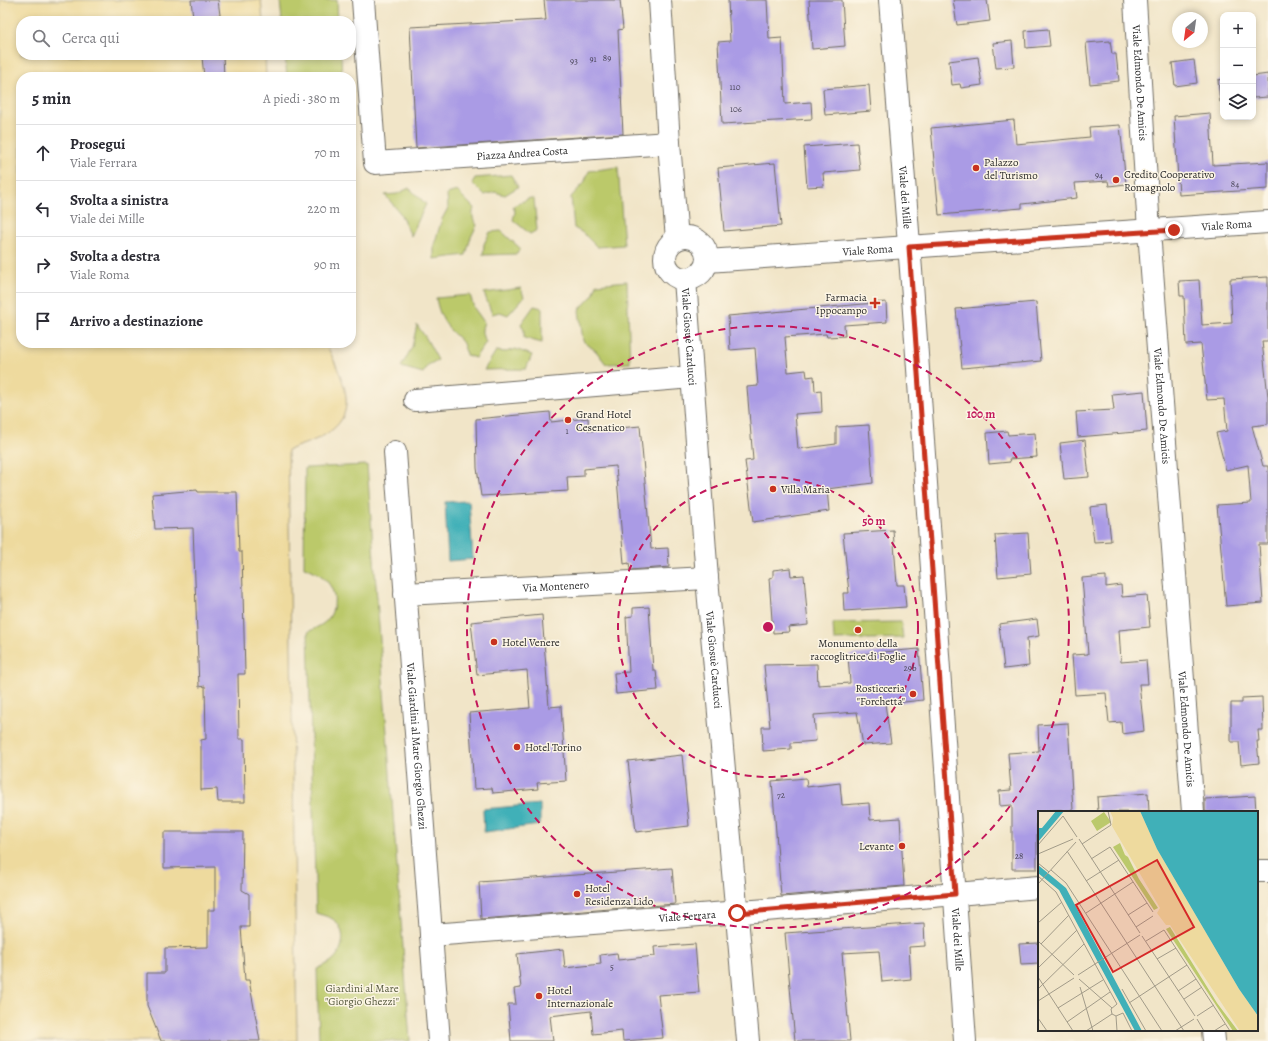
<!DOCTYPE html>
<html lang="it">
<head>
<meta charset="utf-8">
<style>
	:root { --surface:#fff; --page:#f7f7f7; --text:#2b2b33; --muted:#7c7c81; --line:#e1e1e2 }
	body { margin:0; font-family:Alegreya,serif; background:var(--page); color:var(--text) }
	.controls { position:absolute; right:12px; top:12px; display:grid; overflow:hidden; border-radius:8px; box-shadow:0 2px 6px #0003 }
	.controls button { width:36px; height:36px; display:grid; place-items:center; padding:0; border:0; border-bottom:1px solid var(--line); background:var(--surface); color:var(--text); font:20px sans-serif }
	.compass { position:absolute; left:1172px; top:12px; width:36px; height:36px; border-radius:50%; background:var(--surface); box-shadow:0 2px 6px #0003; rotate:209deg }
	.stop { position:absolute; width:12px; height:12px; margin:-9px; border:3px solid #c8321e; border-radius:50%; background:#fff }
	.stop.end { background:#c8321e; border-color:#fff; box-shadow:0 1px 4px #0008 }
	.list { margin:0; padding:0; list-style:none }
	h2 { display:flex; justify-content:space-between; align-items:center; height:52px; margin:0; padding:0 16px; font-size:17px }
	h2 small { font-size:13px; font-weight:400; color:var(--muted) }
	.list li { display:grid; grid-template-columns:26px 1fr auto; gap:12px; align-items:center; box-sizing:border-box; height:56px; padding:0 16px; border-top:1px solid var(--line) }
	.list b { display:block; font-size:15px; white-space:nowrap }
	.list p { margin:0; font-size:13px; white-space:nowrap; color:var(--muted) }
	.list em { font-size:13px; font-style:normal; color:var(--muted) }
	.icon { flex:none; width:22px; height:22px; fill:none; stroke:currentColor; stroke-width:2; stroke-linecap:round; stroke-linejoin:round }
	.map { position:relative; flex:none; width:1268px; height:1041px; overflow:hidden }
	.search { position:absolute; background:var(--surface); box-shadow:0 2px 6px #0003; left:16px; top:16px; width:340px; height:44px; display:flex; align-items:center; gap:10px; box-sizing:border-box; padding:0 14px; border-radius:16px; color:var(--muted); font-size:15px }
	.panel { position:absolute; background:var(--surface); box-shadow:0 2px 6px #0003; left:16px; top:72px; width:340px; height:276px; border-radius:16px }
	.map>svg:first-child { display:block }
</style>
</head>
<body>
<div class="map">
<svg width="1268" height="1041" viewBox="0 0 1268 1041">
	<rect width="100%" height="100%" fill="#fcf5e5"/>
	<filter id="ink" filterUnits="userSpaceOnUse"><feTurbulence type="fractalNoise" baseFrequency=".025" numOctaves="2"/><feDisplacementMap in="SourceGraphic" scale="8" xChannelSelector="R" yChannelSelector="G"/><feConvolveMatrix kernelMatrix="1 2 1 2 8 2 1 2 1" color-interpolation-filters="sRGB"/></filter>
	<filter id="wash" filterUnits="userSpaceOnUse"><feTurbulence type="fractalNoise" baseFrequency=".012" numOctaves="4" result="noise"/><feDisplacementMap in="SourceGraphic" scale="16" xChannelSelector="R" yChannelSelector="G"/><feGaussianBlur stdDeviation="0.9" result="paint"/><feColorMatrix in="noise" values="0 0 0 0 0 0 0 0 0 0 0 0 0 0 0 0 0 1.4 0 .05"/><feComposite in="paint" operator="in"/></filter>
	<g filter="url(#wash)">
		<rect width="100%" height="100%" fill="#f1e5c8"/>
		<g fill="#bbc96b" stroke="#737a4b">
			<polygon points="280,0 337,0 338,21 282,21"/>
			<polygon points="285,55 341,55 342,77 287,77"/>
			<polygon points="618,167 624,245 597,247 583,233 574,228 571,197 584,183 589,171"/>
			<polygon points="511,175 518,187 505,195 495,192 484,195 472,183 475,178"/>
			<polygon points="409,188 426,204 411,236 400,213 385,195 397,194"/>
			<path d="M457 191 474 208C472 215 472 219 477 225L471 237 466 255 434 259V245L442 219 448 208 447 194Z"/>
			<polygon points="530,198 534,199 537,230 530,234 513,220 515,212 513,206"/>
			<polygon points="501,231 520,248 517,254 483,255 484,244 490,232"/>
			<polygon points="627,281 630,363 606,364 596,351 583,341 579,310 593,295 597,284"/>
			<polygon points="521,288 524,297 508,315 500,312 492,314 484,293"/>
			<path d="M470 295 474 308 484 322C481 330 481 335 486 342L475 358 466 355C464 337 457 340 448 327 441 318 438 309 436 298Z"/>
			<polygon points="534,306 542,308 542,343 524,338 524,330 521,324"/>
			<polygon points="417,325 426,338 438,360 428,365 423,373 401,367 412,347"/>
			<polygon points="515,349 532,355 526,369 484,370 496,351 506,352"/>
			<path d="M367 465 410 1041H319L317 969C323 966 330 963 334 959 345 947 347 928 331 918 327 916 321 915 316 913L308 632C315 628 326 624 330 616 343 593 325 573 304 567L305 468Z"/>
			<polygon points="901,622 903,638 834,640 833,623"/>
		</g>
		<path fill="#eeda9e" stroke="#8c8264" d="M0 0H261L263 21H21V55H265L266 77H21V343H326C341 378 366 415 319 438 309 443 298 446 288 450L297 1041H0Z"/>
		<g fill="#40b0b8" stroke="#366e72">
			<polygon points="469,501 473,559 448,561 445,502"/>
			<polygon points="540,804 540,825 484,832 483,809"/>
		</g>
		<g id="blocks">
			<g fill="#aa9be5">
				<polygon points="191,0 218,0 220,15 193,18"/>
				<polygon points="544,0 620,0 623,29 618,30 623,134 416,148 410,27 546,20"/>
				<polygon points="728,0 767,0 769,39 782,38 785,104 811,102 812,119 722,124 718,42 730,41"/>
				<polygon points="809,0 842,0 845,46 812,49"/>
				<polygon points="953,0 987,0 990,21 957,25"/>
				<polygon points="1048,29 1050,46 1026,48 1025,31"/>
				<polygon points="1012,41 1014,67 996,68 993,43"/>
				<polygon points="1110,41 1112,54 1116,54 1119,81 1090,84 1086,43"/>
				<polygon points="223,55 224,77 204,77 202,57"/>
				<polygon points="978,57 982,85 961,88 960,84 952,85 949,61"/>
				<polygon points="1194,60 1197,83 1175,86 1172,63"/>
				<polygon points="1268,74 1268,97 1253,98 1253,76"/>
				<polygon points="1223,79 1223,101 1220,102 1218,80"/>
				<polygon points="869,85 871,111 825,115 823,89"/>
				<polygon points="1210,113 1213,165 1268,162 1268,189 1179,195 1174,116"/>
				<polygon points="1014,120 1016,144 1090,137 1089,127 1120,125 1126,184 1109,186 1108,181 1075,183 1077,198 1022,204 1022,208 939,215 931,128"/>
				<polygon points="857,143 860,170 823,173 824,186 807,187 804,147"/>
				<polygon points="775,163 781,226 724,231 718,168"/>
				<polygon points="1268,277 1268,341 1262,341 1268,397 1268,424 1252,426 1263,466 1268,466 1268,544 1259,544 1263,603 1226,606 1217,505 1251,503 1248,465 1226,470 1216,433 1227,431 1224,399 1207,400 1201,344 1186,345 1184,296 1180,296 1179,281 1199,280 1202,325 1232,323 1230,279"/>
				<polygon points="886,302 887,322 844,325 845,336 827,337 826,334 785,337 788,372 806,370 807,377 814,376 815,391 821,390 822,412 795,414 798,449 836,444 836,427 869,425 873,483 827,489 829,511 753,522 745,461 753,460 747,387 758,386 755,348 730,350 728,316"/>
				<polygon points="1036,302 1041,361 962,368 956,309"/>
				<polygon points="1144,391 1147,431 1078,437 1076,412 1114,410 1112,394"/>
				<polygon points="550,412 551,422 588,418 589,431 640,426 651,549 668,548 669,567 630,570 629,563 624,564 616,466 584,469 584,476 567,477 568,491 481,496 477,468 476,419"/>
				<polygon points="1007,431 1008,435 1035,433 1037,457 1009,459 1010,462 989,464 987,433"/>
				<polygon points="1085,440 1089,477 1064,479 1060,443"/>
				<polygon points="197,490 198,492 237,492 239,552 242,552 245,674 238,674 239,739 244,739 245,802 218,802 217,789 201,790 201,740 206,739 205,686 199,687 193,528 155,529 152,494"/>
				<polygon points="1107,505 1111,541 1094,542 1090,507"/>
				<polygon points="893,530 897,585 904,585 906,607 844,611 843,593 849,593 843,533"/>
				<polygon points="1028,533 1031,574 998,577 995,535"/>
				<polygon points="790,568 791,576 804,575 808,625 788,627 789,632 773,633 769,578 773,577 773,570"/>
				<polygon points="1106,576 1106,587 1121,585 1122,597 1147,595 1150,627 1119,630 1121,662 1146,660 1148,684 1139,684 1144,731 1122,734 1121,722 1109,723 1106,693 1075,695 1072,655 1088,654 1082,578"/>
				<polygon points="649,607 653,670 656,670 658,690 616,694 614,673 629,672 626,617 633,616 633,608"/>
				<polygon points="542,615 549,707 561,706 566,781 537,783 538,789 493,793 492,788 474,789 469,713 530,708 527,670 477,675 471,622"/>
				<polygon points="1037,619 1039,636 1027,638 1029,666 1004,669 999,624"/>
				<polygon points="919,649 923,700 885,704 891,743 863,745 857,712 814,715 816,741 791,743 791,749 763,751 762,727 770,727 764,665 817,664 818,685 850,683 848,655"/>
				<polygon points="1262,697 1263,730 1258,730 1259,741 1257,741 1259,763 1241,765 1239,742 1231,742 1231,703 1242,703 1242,698"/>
				<polygon points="1068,723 1073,810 1037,812 1037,869 1012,869 1012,805 1000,806 999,791 1011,790 1008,753 1039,751 1038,725"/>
				<polygon points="682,755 689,826 636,832 628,761"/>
				<polygon points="806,778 807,787 840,783 842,805 869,803 870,820 900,818 904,886 781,896 772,781"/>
				<polygon points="1148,793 1149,812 1098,812 1097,797"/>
				<polygon points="1255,796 1256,812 1205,812 1205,799"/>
				<polygon points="164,832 243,832 242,890 249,894 249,927 241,927 245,980 249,980 260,1041 161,1041 147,1006 147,973 165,973 165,948 208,947 208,910 215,910 215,867 164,868"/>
				<polygon points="672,868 675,904 481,919 479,882"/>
				<polygon points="924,923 925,946 909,947 911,979 882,982 879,951 842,953 850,1041 795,1041 785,933"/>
				<polygon points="1039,943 1039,964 1021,965 1019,944"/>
				<polygon points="695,944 699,992 658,995 663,1038 623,1041 622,1031 593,1034 591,1011 550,1016 553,1041 511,1041 508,1004 516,1004 514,989 521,988 517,954 563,949 565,968 601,964 600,955 617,953 618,960 655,956 654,947"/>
			</g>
		</g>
	</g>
	<g filter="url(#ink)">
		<use href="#blocks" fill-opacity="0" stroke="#706c62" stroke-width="1"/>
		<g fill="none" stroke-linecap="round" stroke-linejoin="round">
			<g stroke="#706c62" stroke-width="24">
				<g id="minor">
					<path id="s1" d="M363 0 375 163 669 143"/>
					<polyline points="660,0 669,143 677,239"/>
					<path id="s2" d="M890 0 912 283 965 1041"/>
					<path id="s3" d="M1135 0 1149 231 1193 812"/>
					<circle cx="686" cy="258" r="21"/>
					<path id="s4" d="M707 261 1268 222"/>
					<path id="s5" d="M685 279 707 578 748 1041"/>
					<polyline points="415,400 692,377"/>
					<path id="s6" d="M395 452 439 1041"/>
					<path id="s7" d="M405 594 707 578"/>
					<polyline points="1257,871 1268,871"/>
					<path id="s8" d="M431 935 754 911 1039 887"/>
					<polyline points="1213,1030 1214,1041"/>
				</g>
			</g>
			<use href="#minor" stroke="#fff" stroke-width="22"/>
		</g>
	</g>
	<g fill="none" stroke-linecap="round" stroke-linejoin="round" filter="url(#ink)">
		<polyline stroke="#c8321e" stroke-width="5" points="737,913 955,894 909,247 1174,230"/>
	</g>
	<g fill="none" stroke="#c2185b" stroke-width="2" stroke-dasharray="7 5">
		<circle cx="768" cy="627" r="150"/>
		<circle cx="768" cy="627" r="301"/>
	</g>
	<g fill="#c8321e" stroke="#fcf5e5" stroke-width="1.5">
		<circle cx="976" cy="168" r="4"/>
		<circle cx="1116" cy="180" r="4"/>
		<path d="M873 297h4v4h4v4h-4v4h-4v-4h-4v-4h4z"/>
		<circle cx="568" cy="420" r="4"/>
		<circle cx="773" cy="489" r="4"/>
		<circle cx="858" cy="630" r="4"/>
		<circle cx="494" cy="642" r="4"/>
		<circle cx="913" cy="694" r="4"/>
		<circle cx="517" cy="747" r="4"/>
		<circle cx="902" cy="846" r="4"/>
		<circle cx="577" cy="894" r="4"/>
		<circle cx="539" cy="996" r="4"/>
	</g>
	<g text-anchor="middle" stroke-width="3" stroke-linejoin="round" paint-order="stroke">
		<g font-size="9" fill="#4b475a">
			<text x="607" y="61">89</text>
			<text x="593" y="62">91</text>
			<text x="574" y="64">93</text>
			<text x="735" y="90">110</text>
			<text x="736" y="112">106</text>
			<text x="1099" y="178">94</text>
			<text x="1235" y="187">84</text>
			<text x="567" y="434">1</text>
			<text x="910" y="671">29b</text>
			<text x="781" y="798">72</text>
			<text x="1019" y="859">28</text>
			<text x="612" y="970">5</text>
		</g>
		<g font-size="11" fill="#2b2b2b" stroke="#fcf5e5">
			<text dy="4" stroke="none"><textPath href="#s3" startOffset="83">Viale Edmondo De Amicis</textPath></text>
			<text dy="4" stroke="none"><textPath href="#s1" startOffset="311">Piazza Andrea Costa</textPath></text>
			<text dy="4" stroke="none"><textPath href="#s2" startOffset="198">Viale dei Mille</textPath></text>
			<text dy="4" stroke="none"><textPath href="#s4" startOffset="521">Viale Roma</textPath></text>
			<text dy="4" stroke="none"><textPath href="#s4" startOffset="161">Viale Roma</textPath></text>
			<text dy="4" stroke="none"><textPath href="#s5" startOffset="58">Viale Giosuè Carducci</textPath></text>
			<text dy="4" stroke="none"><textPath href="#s3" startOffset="407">Viale Edmondo De Amicis</textPath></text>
			<text dy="4" stroke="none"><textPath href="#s7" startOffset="151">Via Montenero</textPath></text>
			<text dy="4" stroke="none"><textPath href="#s5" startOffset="382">Viale Giosuè Carducci</textPath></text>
			<text dy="4" stroke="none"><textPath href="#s3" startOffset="731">Viale Edmondo De Amicis</textPath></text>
			<text dy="4" stroke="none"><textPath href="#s6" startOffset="295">Viale Giardini al Mare Giorgio Ghezzi</textPath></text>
			<text dy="4" stroke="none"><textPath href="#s8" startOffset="257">Viale Ferrara</textPath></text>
			<text dy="4" stroke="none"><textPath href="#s2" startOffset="942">Viale dei Mille</textPath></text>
		</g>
		<g font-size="11" fill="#2b2b2b" stroke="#fcf5e5" text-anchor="start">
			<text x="984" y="166">Palazzo<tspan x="984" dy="13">del Turismo</tspan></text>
			<text x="1124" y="178">Credito Cooperativo<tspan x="1124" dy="13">Romagnolo</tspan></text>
			<text x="867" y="301" text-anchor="end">Farmacia<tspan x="867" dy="13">Ippocampo</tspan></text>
			<text x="576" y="418">Grand Hotel<tspan x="576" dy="13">Cesenatico</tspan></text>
			<text x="781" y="493">Villa Maria</text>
			<text x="502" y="646">Hotel Venere</text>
			<text x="858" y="647" text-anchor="middle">Monumento della<tspan x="858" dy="13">raccoglitrice di Foglie</tspan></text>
			<text x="905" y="692" text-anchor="end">Rosticceria<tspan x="905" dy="13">"Forchetta"</tspan></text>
			<text x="525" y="751">Hotel Torino</text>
			<text x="894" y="850" text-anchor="end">Levante</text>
			<text x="585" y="892">Hotel<tspan x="585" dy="13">Residenza Lido</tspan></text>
			<text x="547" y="994">Hotel<tspan x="547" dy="13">Internazionale</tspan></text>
		</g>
		<g font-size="11" fill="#565a3e" stroke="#fcf5e5">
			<text x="362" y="992">Giardini al Mare<tspan x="362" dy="13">"Giorgio Ghezzi"</tspan></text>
		</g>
	</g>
	<g transform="translate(1038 811)">
		<rect width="220" height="220" fill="#f1e5c8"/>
		<path d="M66 1 73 11 59 20 53 10ZM82 32 87 44 90 46 101 68 120 97 116 99 75 36ZM132 116 179 192 200 220H195L128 118Z" fill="#bbc96b"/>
		<path d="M72 0H102L119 38 201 178 220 205V220H202L132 114H128L119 102 122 97 74 15 75 7Z" fill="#eeda9e"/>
		<path d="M18 0H26L0 31V17H4ZM102 0H220V205L201 178 119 38ZM0 54 28 77 104 220H97L21 79 0 62Z" fill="#40b0b8"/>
		<path fill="none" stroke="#a29b89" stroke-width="1" d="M41 28 102 122M44 33 73 14 70 0M0 34 25 5 39 26M29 40 146 220M0 43 35 28M53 48 72 36 115 101M0 52 11 61M13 59 28 72 124 220M0 65 18 81 57 153 79 193 73 198 74 203 78 205 85 202 94 220M48 70 81 49M0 73 38 31M48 102 95 71M90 104 109 92M0 112 24 91M98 116 115 105M104 125 157 205M0 130 36 164M108 130 126 119 192 220M3 133 31 104M119 148 138 137M0 157 39 119M40 164 102 124M0 166 35 220M41 168 74 197M42 176 55 220M0 178 46 133M84 178 108 220M140 180 158 168M146 188 164 176M0 190 36 167M91 192 149 154M20 197 65 169M78 205 79 220M159 205 176 194M0 207 9 220M159 208 166 220M29 211 72 181M48 220 74 203M137 220 156 208M176 220 187 213"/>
		<path fill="#d62828" fill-opacity="0.15" stroke="#d62828" stroke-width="2" d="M119 49 156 116 75 161 38 94Z"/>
		<rect width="220" height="220" fill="none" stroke="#2b2b2b" stroke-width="2"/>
	</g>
	<circle cx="768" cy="627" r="6" fill="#c2185b" stroke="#fcf5e5" stroke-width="2"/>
	<g font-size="12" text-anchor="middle" font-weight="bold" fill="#c2185b" stroke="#fcf5e5" stroke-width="3" stroke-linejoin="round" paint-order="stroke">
		<text x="981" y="418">100 m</text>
		<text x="874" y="525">50 m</text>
	</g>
</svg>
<div class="controls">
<button>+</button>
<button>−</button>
<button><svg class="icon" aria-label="layers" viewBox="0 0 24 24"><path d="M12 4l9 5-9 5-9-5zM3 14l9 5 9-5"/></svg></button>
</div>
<svg class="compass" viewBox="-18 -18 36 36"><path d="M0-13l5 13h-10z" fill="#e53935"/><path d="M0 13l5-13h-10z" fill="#7c7c81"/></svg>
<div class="stop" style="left:737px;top:913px"></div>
<div class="stop end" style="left:1174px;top:230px"></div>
<div class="search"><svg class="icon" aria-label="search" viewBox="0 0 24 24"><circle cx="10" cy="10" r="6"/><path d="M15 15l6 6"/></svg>Cerca qui</div>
<section class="panel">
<h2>5 min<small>A piedi · 380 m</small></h2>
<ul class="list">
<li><svg class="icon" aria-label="ahead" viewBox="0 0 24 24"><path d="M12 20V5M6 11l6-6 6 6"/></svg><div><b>Prosegui</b><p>Viale Ferrara</p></div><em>70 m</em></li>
<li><svg class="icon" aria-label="left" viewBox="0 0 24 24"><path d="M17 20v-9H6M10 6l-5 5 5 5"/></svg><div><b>Svolta a sinistra</b><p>Viale dei Mille</p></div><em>220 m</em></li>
<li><svg class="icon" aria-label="right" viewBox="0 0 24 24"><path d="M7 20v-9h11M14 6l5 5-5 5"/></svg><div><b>Svolta a destra</b><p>Viale Roma</p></div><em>90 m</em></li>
<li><svg class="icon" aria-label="arrive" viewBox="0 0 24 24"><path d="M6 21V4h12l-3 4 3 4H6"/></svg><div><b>Arrivo a destinazione</b></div></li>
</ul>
</section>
</div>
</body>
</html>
